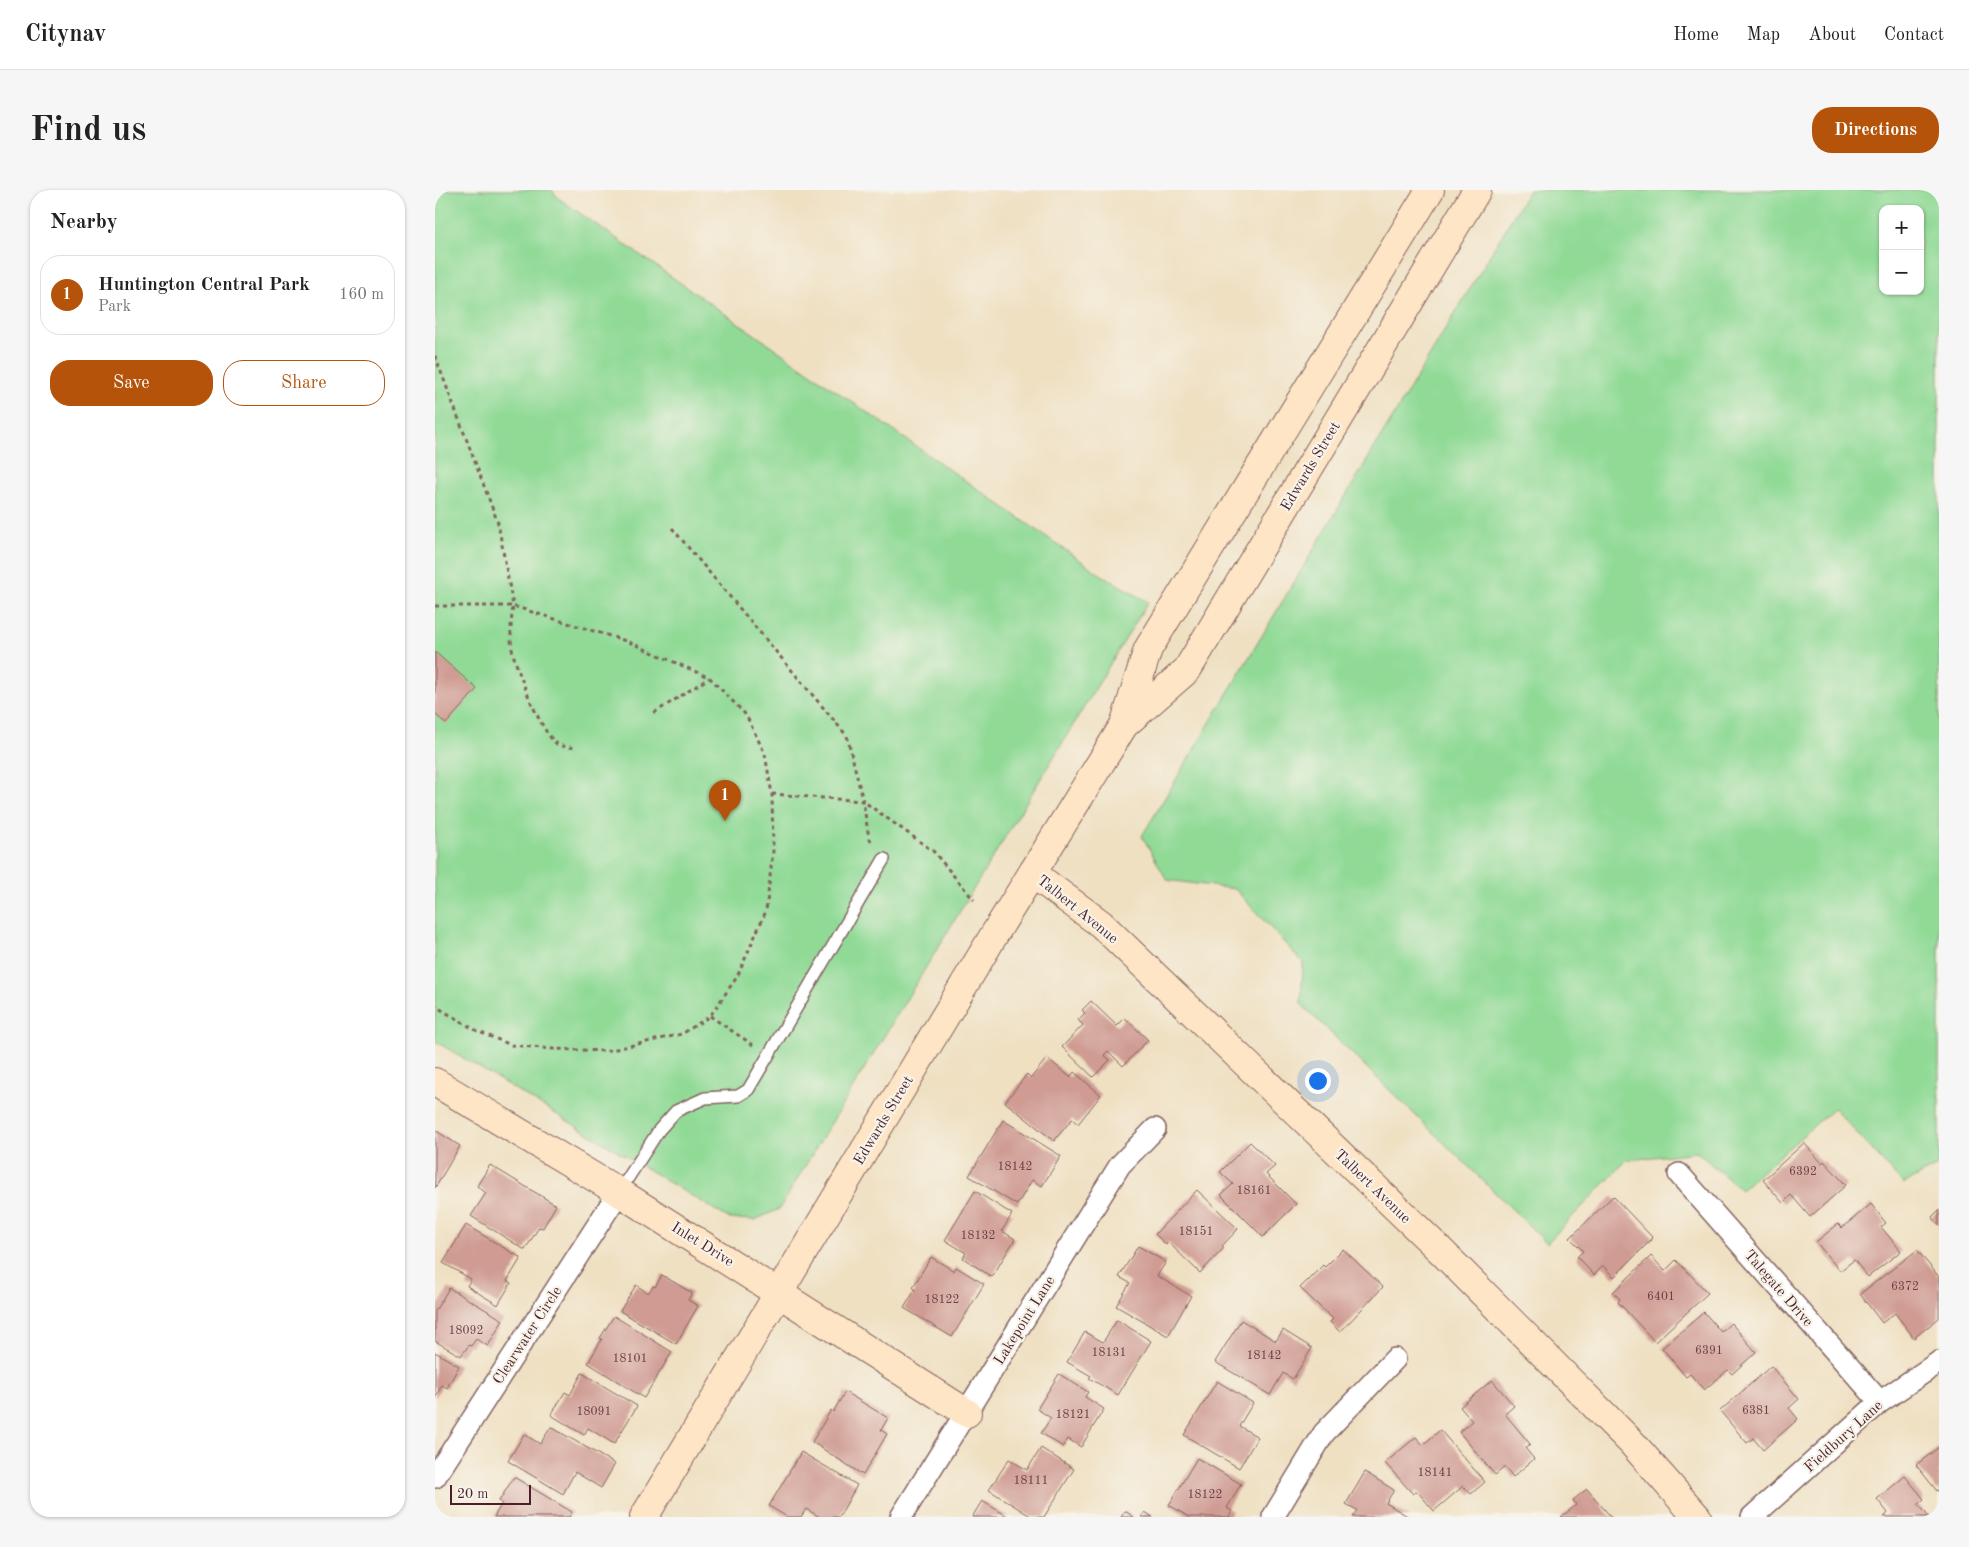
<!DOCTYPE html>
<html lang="en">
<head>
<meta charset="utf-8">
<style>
	:root { --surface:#fff; --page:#f6f6f6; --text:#222; --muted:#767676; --line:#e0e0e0; --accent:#b45309 }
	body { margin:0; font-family:"Old Standard TT",serif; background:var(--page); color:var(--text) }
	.controls { position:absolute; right:15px; top:15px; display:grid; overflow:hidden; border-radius:10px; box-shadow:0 1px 4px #0004 }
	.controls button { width:45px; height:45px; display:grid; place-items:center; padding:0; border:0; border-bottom:1px solid var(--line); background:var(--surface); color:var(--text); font:25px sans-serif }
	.scale { position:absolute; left:15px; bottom:12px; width:81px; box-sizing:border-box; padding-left:5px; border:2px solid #4a1f2b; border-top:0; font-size:14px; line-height:18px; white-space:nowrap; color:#4a1f2b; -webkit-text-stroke:4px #f7f3e8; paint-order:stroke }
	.you { position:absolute; left:882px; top:890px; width:18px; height:18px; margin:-12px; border:4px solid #fff; border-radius:50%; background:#1a73e8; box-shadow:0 0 0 8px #1a73e833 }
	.badge { display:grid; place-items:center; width:32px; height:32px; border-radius:50%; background:var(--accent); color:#fff; font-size:16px; font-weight:700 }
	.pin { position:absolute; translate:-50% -41px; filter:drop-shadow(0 1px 2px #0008) }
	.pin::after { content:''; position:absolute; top:26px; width:18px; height:15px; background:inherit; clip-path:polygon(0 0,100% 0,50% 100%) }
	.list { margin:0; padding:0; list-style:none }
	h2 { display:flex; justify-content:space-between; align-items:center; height:65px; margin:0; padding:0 20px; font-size:21px }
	h2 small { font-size:16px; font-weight:400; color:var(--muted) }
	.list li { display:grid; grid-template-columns:32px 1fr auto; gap:15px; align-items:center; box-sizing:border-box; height:80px; margin:0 10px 10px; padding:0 10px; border:1px solid var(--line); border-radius:20px }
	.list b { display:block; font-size:19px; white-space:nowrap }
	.list p { margin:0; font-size:16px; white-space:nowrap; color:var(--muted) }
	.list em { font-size:16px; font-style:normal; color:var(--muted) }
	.actions { display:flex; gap:10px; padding:15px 20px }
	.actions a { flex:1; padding:11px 0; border:1px solid var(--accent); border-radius:20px; text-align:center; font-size:18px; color:var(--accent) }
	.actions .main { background:var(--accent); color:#fff }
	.map { position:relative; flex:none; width:1504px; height:1327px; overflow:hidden; border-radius:20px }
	header { display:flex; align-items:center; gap:30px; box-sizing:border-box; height:70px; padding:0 25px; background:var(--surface); border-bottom:1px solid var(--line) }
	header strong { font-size:24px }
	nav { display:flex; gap:28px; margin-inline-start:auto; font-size:18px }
	.intro { display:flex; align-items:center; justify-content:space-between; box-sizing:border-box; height:120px; padding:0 30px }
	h1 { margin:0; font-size:35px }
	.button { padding:12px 22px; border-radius:20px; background:var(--accent); color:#fff; font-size:18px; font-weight:700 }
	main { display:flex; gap:30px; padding:0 30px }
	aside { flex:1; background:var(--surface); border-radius:20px; box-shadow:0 1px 4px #0004 }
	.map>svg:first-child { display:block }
</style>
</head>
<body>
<header>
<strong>Citynav</strong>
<nav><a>Home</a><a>Map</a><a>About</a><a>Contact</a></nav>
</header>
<div class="intro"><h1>Find us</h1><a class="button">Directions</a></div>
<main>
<aside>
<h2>Nearby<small></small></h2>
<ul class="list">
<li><span class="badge">1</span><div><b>Huntington Central Park</b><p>Park</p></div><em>160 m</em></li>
</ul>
<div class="actions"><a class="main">Save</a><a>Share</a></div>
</aside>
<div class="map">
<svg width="1504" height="1327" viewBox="0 0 1504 1327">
	<rect width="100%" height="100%" fill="#f7f3e8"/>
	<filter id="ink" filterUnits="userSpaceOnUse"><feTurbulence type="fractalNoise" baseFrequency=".02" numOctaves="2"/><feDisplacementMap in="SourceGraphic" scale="10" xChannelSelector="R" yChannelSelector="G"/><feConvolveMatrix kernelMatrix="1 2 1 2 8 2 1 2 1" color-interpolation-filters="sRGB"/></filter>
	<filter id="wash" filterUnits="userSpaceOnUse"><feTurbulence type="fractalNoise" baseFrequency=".0096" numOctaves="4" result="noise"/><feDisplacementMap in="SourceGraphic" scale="20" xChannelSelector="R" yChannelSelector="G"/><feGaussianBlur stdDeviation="1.12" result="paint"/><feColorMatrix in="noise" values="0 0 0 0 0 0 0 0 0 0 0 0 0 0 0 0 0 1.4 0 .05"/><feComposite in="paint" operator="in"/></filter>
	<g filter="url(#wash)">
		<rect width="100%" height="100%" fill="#efe0c2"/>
		<g fill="#90da96" stroke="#6d7c60" fill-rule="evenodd">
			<polygon points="0,0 117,0 123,8 665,384 713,412 344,1019 320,1030 295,1029 0,851"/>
			<path d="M1094 0H1504V975L1468 994 1399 918 1306 1000 1262 962 1192 970 1112 1053 866 814 868 773 800 699 732 690 707 646ZM1448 19H1485V101H1448Z"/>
		</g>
		<g id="blocks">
			<g fill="#cf9b93">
				<polygon points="0,462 42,499 11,534 0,524"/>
				<polygon points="656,811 682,836 690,828 713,850 688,876 673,861 669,865 675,870 658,887 627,857 648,835 643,830 650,823 647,820"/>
				<polygon points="612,868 635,887 639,882 666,905 643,934 637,929 619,951 570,912 592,884 596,888"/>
				<polygon points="568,930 626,966 607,996 597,990 582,1015 534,986"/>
				<polygon points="0,940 25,956 0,998"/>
				<polygon points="815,952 840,976 831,984 861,1014 828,1047 786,1005 798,994 785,982"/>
				<polygon points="1369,953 1387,973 1389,971 1411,995 1375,1027 1356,1005 1348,1013 1328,990"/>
				<polygon points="55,975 121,1015 108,1038 104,1037 90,1060 36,1026 51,1003 42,996"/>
				<polygon points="762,1000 803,1039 787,1056 789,1058 765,1083 733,1052 731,1055 720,1044"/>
				<polygon points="540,1001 577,1024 567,1041 580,1049 557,1087 528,1068 531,1063 510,1050"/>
				<polygon points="1178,1006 1218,1048 1179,1087 1168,1076 1159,1085 1142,1067 1148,1061 1135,1048"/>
				<polygon points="1436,1014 1451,1033 1446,1037 1466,1061 1433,1087 1419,1070 1405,1081 1381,1052 1403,1034 1407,1038"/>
				<polygon points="1504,1020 1504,1036 1497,1027"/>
				<polygon points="31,1035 86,1068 72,1091 76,1093 63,1115 32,1096 36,1089 8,1073"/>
				<polygon points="703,1056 731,1072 722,1086 756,1106 733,1146 681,1116 695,1093 684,1087"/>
				<polygon points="908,1059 948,1097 905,1142 895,1132 898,1129 865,1098 888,1075 890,1077"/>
				<polygon points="1482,1060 1504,1087 1504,1128 1479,1148 1460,1123 1447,1133 1425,1104"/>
				<polygon points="1216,1066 1230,1081 1241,1070 1273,1103 1220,1152 1183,1112 1185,1109 1178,1102"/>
				<polygon points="496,1067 519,1081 521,1077 549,1094 517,1147 469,1118 480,1100 478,1097"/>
				<polygon points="227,1085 257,1103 253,1110 263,1116 241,1154 185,1121 201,1095 213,1103 218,1096 220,1097"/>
				<polygon points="14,1098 68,1130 53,1156 41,1149 36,1156 34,1155 26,1166 0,1151 0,1121"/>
				<polygon points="1269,1122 1286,1142 1296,1133 1321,1162 1297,1184 1293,1180 1269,1200 1255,1184 1251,1187 1227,1158"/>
				<polygon points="179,1126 237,1162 209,1208 153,1173 167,1149 165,1148"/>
				<polygon points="682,1130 716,1151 683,1205 654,1188 656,1186 632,1172 650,1142 668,1152"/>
				<polygon points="806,1130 841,1151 848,1140 877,1158 858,1189 848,1183 835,1205 780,1172"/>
				<polygon points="0,1162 24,1176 12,1198 7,1195 0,1208"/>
				<polygon points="1336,1176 1364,1209 1354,1218 1363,1229 1328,1260 1318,1248 1312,1253 1285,1221"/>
				<polygon points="147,1183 202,1216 179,1254 153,1238 149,1245 116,1225 130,1202 135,1205"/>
				<polygon points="624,1184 653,1202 650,1207 669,1219 646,1257 633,1249 628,1257 606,1243 616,1228 602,1219"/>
				<polygon points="1057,1190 1079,1216 1070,1224 1095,1254 1090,1258 1099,1269 1078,1287 1070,1277 1060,1285 1024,1242 1037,1231 1025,1217"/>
				<polygon points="782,1191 818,1213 804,1236 823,1247 804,1278 749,1245"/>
				<polygon points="410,1202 453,1228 446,1240 452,1244 428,1285 377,1252 396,1220 398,1222"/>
				<polygon points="116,1237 180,1274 166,1298 140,1282 128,1304 73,1271 89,1244 105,1254"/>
				<polygon points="1005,1240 1050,1292 1036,1304 1028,1296 999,1321 982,1301 978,1304 950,1273 981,1247 988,1255"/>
				<polygon points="1504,1257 1504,1300 1502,1301 1481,1275"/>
				<polygon points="606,1258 639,1279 609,1327 597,1327 554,1300 574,1269 592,1280"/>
				<polygon points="366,1262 422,1295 404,1327 385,1327 371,1319 366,1327 352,1327 334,1316"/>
				<polygon points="762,1268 806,1294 792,1318 797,1321 794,1327 754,1327 734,1315"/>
				<polygon points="930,1282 959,1300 951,1313 974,1327 918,1327 922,1320 911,1314"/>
				<polygon points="1470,1286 1489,1309 1483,1314 1494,1327 1449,1327 1453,1323 1442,1309"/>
				<polygon points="79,1287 137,1322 134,1327 59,1327 67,1313 64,1311"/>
				<polygon points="1152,1299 1176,1327 1126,1327 1141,1315 1138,1310"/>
				<polygon points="547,1311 574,1327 537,1327"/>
				<polygon points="690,1321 699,1327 686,1327"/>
				<polygon points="710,1322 718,1327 706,1327"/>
			</g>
		</g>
	</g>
	<g filter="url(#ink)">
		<use href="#blocks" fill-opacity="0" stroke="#846360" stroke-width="1"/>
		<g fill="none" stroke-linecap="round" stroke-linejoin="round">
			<g stroke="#846360" stroke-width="14">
				<polyline id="lane" points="184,1002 224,940 241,921 270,908 303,906 313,900 449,669"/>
			</g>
			<g stroke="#846360" stroke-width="24">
				<g id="street">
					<polyline points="1244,984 1445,1212"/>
					<polyline points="0,1287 184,1002"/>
					<polyline points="466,1327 685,975 720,939"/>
					<polyline points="838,1327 889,1243 960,1169"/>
					<polyline points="1317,1327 1445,1212 1504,1172"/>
				</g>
			</g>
			<g stroke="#846360" stroke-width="30">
				<g id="secondary">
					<polyline points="689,535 752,480 1042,0"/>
					<polyline points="597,683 666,734 1008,1063 1197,1253 1262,1327"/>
					<polyline points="0,892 184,1002 532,1223"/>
					<polyline points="209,1327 562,740 689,535 713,459 995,0"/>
				</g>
			</g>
			<g stroke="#846360" stroke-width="3" stroke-dasharray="4 4" stroke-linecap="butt">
				<polyline points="0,166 63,333 78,416 194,452 275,488 311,525 330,564 337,604 338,661 331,721 302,787 275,826 247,844 172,861 118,859 76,855 44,842 0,816"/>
				<polyline points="237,338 412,546 428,611 434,648 439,654"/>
				<path d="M0 416H78C76 430 75 445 77 459 81 479 106 543 122 554 127 557 136 557 141 558"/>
				<polyline points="219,523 274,488"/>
				<polyline points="337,604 428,611 498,661 539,710"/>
				<polyline points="275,826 318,855"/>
			</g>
			<use href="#lane" stroke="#fff" stroke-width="11"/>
			<use href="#street" stroke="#fff" stroke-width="21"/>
			<use href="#secondary" stroke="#fde5c5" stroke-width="28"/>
		</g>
	</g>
	<g text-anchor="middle" stroke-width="4.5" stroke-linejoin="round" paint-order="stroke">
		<g font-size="12" fill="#6b3e45">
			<text x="580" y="980">18142</text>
			<text x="1368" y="985">6392</text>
			<text x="819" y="1004">18161</text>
			<text x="761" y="1045">18151</text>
			<text x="543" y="1049">18132</text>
			<text x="1470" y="1100">6372</text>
			<text x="1226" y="1110">6401</text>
			<text x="507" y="1113">18122</text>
			<text x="31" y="1144">18092</text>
			<text x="1274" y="1164">6391</text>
			<text x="674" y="1166">18131</text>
			<text x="829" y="1169">18142</text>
			<text x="195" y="1172">18101</text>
			<text x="1321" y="1224">6381</text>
			<text x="159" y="1225">18091</text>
			<text x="638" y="1228">18121</text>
			<text x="1000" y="1286">18141</text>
			<text x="596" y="1294">18111</text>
			<text x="770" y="1308">18122</text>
		</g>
		<g font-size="15" fill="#4a1f2b" stroke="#f7f3e8">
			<text transform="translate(875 276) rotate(-59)" y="5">Edwards Street</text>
			<text transform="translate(643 719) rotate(39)" y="5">Talbert Avenue</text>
			<text transform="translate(448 930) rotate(-59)" y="5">Edwards Street</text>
			<text transform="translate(938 996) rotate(44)" y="5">Talbert Avenue</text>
			<text transform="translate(268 1054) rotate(32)" y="5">Inlet Drive</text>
			<text transform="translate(1344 1098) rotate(49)" y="5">Talegate Drive</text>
			<text transform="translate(589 1130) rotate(-58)" y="5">Lakepoint Lane</text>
			<text transform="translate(92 1145) rotate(-57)" y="5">Clearwater Circle</text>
			<text transform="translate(1408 1246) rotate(-42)" y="5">Fieldbury Lane</text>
		</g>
	</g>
</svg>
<div class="controls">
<button>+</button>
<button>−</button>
</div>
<div class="scale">20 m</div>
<div class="you"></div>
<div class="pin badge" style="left:290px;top:631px">1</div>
</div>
</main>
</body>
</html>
